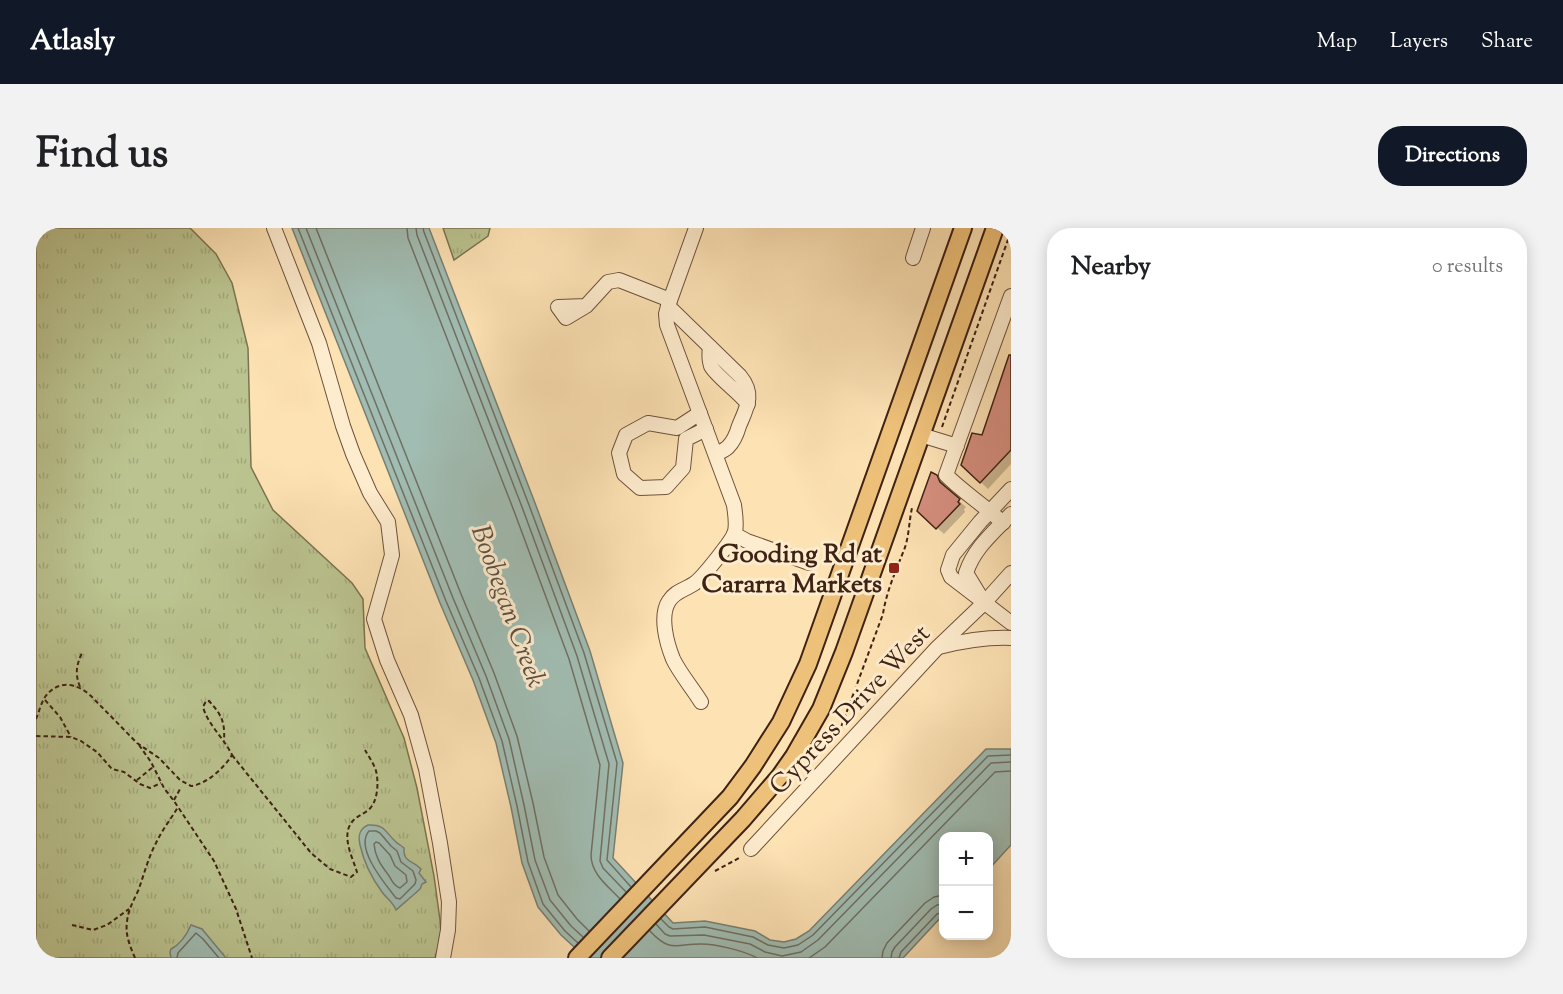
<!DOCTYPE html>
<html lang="en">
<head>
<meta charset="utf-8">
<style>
	:root { --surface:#fff; --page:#f2f2f2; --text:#202124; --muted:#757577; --line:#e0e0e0; --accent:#111827 }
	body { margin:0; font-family:"Sorts Mill Goudy",serif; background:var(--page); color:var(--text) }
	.controls { position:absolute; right:18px; bottom:18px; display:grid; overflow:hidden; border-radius:12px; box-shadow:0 3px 15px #0003 }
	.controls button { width:54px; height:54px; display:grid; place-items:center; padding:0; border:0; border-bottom:2px solid var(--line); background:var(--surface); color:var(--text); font:30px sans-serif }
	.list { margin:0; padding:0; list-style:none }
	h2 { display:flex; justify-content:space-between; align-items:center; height:78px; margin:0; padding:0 24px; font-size:26px }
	h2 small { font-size:20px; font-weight:400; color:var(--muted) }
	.map { position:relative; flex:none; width:975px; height:730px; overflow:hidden; border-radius:24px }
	header { display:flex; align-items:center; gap:36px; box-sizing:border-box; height:84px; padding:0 30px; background:var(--accent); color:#fff }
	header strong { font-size:28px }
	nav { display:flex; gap:33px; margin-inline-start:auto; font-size:21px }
	.intro { display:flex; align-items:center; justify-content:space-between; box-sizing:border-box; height:144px; padding:0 36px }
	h1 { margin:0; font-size:42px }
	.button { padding:15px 27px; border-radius:24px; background:var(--accent); color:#fff; font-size:21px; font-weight:700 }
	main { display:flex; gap:36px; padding:0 36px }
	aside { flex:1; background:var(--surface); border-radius:24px; box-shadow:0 3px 15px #0003 }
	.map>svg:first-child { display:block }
</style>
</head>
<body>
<header>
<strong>Atlasly</strong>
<nav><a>Map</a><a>Layers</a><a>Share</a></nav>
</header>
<div class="intro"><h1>Find us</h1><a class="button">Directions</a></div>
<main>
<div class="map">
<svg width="975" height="730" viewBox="0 0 975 730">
	<defs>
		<pattern id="grass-tufts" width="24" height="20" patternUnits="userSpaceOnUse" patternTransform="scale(1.5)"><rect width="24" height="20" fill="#bbc490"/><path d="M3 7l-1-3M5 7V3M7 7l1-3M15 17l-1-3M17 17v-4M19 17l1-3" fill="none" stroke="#a2a87b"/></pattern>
	</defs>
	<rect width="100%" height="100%" fill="#fde2b4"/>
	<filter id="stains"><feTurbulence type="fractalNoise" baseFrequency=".00333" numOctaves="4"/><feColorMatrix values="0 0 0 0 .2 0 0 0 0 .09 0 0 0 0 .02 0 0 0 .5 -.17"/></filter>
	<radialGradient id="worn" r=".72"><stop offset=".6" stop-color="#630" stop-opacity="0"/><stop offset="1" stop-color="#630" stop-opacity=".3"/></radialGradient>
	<g fill="url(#grass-tufts)" stroke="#7c7352" stroke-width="1.5">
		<polygon points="0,0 154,0 180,26 196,55 212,120 215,239 237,282 316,355 327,371 329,420 368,510 381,560 398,648 406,707 399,730 0,730"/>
		<polygon points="407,0 454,0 452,8 418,32"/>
	</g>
	<g fill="#a1bdb3" stroke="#797f73" stroke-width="1.5">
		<polygon points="256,0 393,0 499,275 554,423 587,535 577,630 637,695 669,693 719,703 734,712 748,714 760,711 773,703 950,521 975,521 975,617 953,641 952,608 908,608 907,687 867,730 550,730 525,707 502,679 486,635 475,579 460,515 437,452 404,375"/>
		<path d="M332 597C349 596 349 604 360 614 361 615 367 619 368 620 367 635 377 632 385 641L383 645 390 654 386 656C385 658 385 660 384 661 382 663 361 681 360 682 357 674 351 671 346 664 335 649 328 635 324 617 322 608 323 601 332 597Z"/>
		<path d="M155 697 166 701 190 730H135L134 724 135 721C145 716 151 706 155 697Z"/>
	</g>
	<g fill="#0003">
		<polygon points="975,126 975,236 952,261 926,236 947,209"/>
		<polygon points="900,248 908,256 910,261 930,279 928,281 929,284 908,306 890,290"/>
	</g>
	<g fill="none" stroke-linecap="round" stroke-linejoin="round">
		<g stroke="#707064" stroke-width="1.5">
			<polyline points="262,0 410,373 443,450 466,513 481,578 492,634 507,676 529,703 542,715"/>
			<polyline points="270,0 417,370 450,448 473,511 488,577 499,632 514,672 535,698 547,709"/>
			<polyline points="280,0 425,366 458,445 481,508 497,575 508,629 522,667 541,691 553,703"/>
			<path d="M371 0 372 10 478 283 533 431 564 537 555 627C555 646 572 658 584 671"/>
			<polyline points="380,0 381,7 486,279 541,428 573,536 564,633 567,640 590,664"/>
			<polyline points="387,0 388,4 493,277 548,425 581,535 571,632 595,659"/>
			<path d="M333 603H340L344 605 355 618 361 623 365 634 377 643 380 652 379 656 364 671 360 670C350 657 318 620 333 603Z"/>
			<path d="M340 614 343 615 354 627 359 638 370 647 371 654 364 660C356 657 356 651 351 645 344 636 339 628 338 616Z"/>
			<polyline points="625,691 633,699 637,701 669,699 717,709 732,717 748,720 762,717 777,707 952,528 975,527"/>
			<polyline points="620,696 629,706 634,708 668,707 714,716 729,724 746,728 765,724 782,712 955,535 975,534"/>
			<path d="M614 703C634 725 640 716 665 716 680 716 709 723 721 730"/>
			<polyline points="141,730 142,725 160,705 167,711 183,730"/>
			<polyline points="773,730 789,719 959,544 975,543"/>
			<polyline points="846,730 847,723 851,715 889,675 898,669 908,667"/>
			<polyline points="855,730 856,724 859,719 895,681 901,677 908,676"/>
			<polyline points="863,730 865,724 901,686 908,684"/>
		</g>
	</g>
	<g fill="#d48d7d" stroke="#3e2214" stroke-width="1.5">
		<polygon points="973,127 975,127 975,222 944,255 925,237 936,205 946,207"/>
		<polygon points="895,244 901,247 904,254 924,271 922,274 924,276 900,301 881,283"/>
	</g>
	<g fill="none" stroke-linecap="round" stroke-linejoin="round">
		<g stroke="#6e523c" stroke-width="16">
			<g id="minor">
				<polyline points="238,0 283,115 307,198 317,226 334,265 352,294 356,327 338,391 351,432 375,487 390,541 404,615 413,674 412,702 407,730"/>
				<path d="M660 0 632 78 630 86 631 97 698 277C699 285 701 295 699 304 696 313 667 349 659 355 649 362 639 363 633 373 623 388 631 416 637 431 643 444 657 461 665 474"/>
				<polyline points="877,30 887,0"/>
				<polyline points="550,78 522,79 530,90 550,78 572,54 583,52 634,72"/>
				<path d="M632 78 704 148C719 166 711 179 703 198 701 205 698 213 692 219 689 222 684 224 680 226"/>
				<path d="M674 119C673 126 673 132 675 138 679 147 704 165 712 176"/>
				<polyline points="664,185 641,200 612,195 590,207 583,225 588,246 604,260 630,259 647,240 650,211 670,201"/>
				<polyline points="885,207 921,218"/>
				<polyline points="975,261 944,294 917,327 912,342 915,349 975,395"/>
				<path d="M967 295C948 277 928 265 910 247L975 68"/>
				<polyline points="698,306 711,313 773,335"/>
				<path d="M944 368 930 345C938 320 958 304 975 286"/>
				<path d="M903 419C927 413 950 409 975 410"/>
				<polyline points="715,621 901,420 948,375 975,345"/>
			</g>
		</g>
		<g stroke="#3e2214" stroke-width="20">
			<g id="major">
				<polyline points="541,730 694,569 717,538 745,494 772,436 927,0"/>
				<polyline points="574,730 707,591 744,548 758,528 785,481 808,424 959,0"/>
			</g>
		</g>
		<g stroke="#3e2214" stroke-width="2" stroke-dasharray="4.5 3" stroke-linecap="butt">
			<polyline points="906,199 975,3"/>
			<path d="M44 459C39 446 40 438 46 425"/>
			<polyline points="9,472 24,489 35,509"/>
			<path d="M0 491C3 484 5 475 9 469 22 451 41 455 55 468L101 515 123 530 144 552 155 558C171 556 188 540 196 527 188 510 172 497 167 479L170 473H173C186 487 189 494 188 513"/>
			<path d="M805 505 804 502 847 386C850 365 860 342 868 322 873 310 873 293 876 280"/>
			<polyline points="0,508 35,509 45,513 61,524 76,541 88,544 104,556 114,560 125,555"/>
			<polyline points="103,517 115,534 128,560 138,573 178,633 200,681 216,730"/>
			<path d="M196 527 275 625 294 641 315 649 321 644C317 631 309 616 312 602 315 591 322 589 331 583 342 576 343 554 340 543 338 536 333 529 329 522"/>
			<polyline points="101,552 117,539"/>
			<polyline points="138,572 144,561"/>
			<polyline points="679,643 705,629"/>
			<polyline points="36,697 57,702 71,697 93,681"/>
			<path d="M99 730C94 718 89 707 91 694 92 682 97 674 102 663 108 647 112 630 120 615 126 602 135 591 142 579"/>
		</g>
		<use href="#minor" stroke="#feecce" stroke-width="14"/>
		<use href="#major" stroke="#eec17a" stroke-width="16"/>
	</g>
	<rect fill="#8f2418" stroke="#feecce" stroke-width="2" x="852" y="334" width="12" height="12" rx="3"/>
	<g text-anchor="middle" stroke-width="6" stroke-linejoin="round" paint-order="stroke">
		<g font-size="26" font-weight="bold" fill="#3e2214" stroke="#feecce" text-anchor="end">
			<text x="846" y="334">Gooding Rd at<tspan x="846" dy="30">Cararra Markets</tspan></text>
		</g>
		<g font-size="26" fill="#3e2214" stroke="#feecce">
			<text transform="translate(813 481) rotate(-47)" y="9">Cypress Drive West</text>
		</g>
		<g font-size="27" font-style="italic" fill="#5c5044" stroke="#feecce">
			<text transform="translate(473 378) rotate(70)" y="9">Boobegan Creek</text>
		</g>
	</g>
	<rect width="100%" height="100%" filter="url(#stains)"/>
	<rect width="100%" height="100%" fill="url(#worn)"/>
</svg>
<div class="controls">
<button>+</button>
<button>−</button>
</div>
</div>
<aside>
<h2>Nearby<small>0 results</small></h2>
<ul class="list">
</ul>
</aside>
</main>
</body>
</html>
